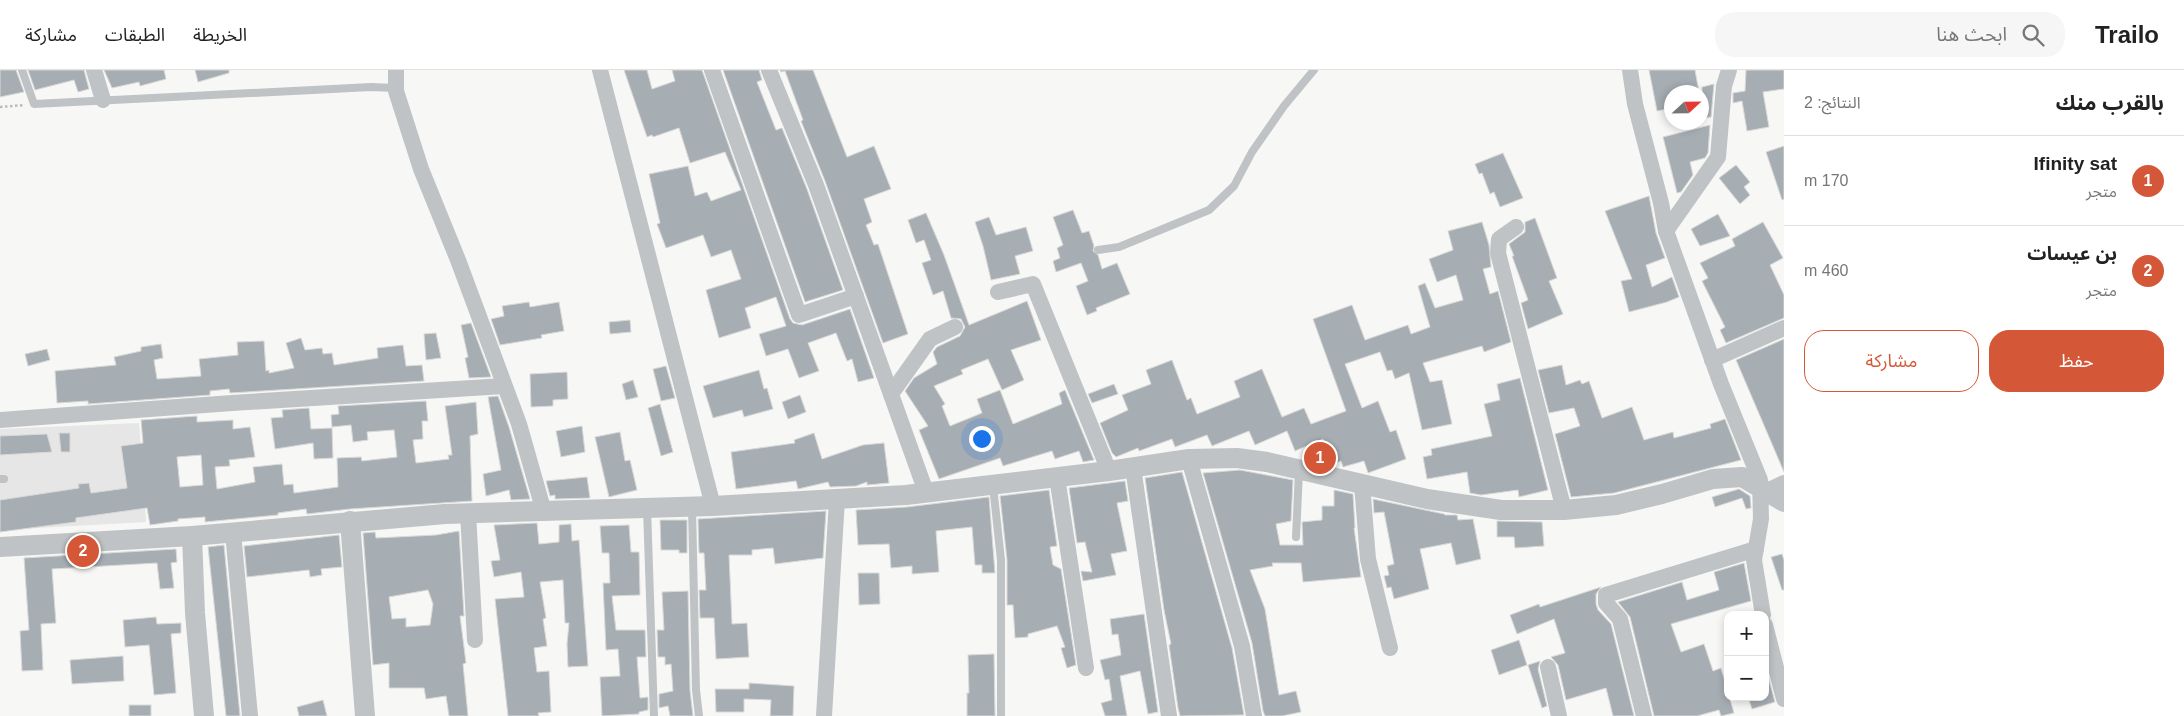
<!DOCTYPE html>
<html lang="ar">
<head>
<meta charset="utf-8">
<style>
	:root { --surface:#fff; --page:#f6f6f6; --text:#222; --muted:#767676; --line:#e0e0e0; --accent:#d45838 }
	body { margin:0; font-family:Helvetica,"Noto Sans Arabic",sans-serif; background:var(--page); color:var(--text); direction:rtl }
	.controls { position:absolute; right:15px; bottom:15px; display:grid; overflow:hidden; border-radius:10px; box-shadow:0 2px 8px #0003 }
	.controls button { width:45px; height:45px; display:grid; place-items:center; padding:0; border:0; border-bottom:1px solid var(--line); background:var(--surface); color:var(--text); font:25px sans-serif }
	.compass { position:absolute; left:1664px; top:15px; width:45px; height:45px; border-radius:50%; background:var(--surface); box-shadow:0 2px 8px #0003; rotate:68deg }
	.you { position:absolute; left:981px; top:368px; width:18px; height:18px; margin:-12px; border:4px solid #fff; border-radius:50%; background:#1a73e8; box-shadow:0 0 0 8px #1a73e833 }
	.badge { display:grid; place-items:center; width:32px; height:32px; border-radius:50%; background:var(--accent); color:#fff; font-size:16px; font-weight:700 }
	.pin { position:absolute; translate:-50% -50%; border:2px solid #fff; box-shadow:0 1px 5px #0006 }
	.list { margin:0; padding:0; list-style:none }
	h2 { display:flex; justify-content:space-between; align-items:center; height:65px; margin:0; padding:0 20px; font-size:21px }
	h2 small { font-size:16px; font-weight:400; color:var(--muted) }
	.list li { display:grid; grid-template-columns:32px 1fr auto; gap:15px; align-items:center; box-sizing:border-box; height:90px; padding:0 20px; border-top:1px solid var(--line) }
	.list b { display:block; font-size:19px; white-space:nowrap }
	.list p { margin:0; font-size:16px; white-space:nowrap; color:var(--muted) }
	.list em { font-size:16px; font-style:normal; color:var(--muted) }
	.actions { display:flex; gap:10px; padding:15px 20px }
	.actions a { flex:1; padding:11px 0; border:1px solid var(--accent); border-radius:20px; text-align:center; font-size:18px; color:var(--accent) }
	.actions .main { background:var(--accent); color:#fff }
	.icon { flex:none; width:28px; height:28px; fill:none; stroke:currentColor; stroke-width:2; stroke-linecap:round; stroke-linejoin:round }
	.map { position:relative; flex:none; width:1784px; height:646px; overflow:hidden; direction:ltr }
	header { display:flex; align-items:center; gap:30px; box-sizing:border-box; height:70px; padding:0 25px; background:var(--surface); border-bottom:1px solid var(--line) }
	header strong { font-size:24px }
	nav { display:flex; gap:28px; margin-inline-start:auto; font-size:18px }
	.search { width:350px; height:45px; background:var(--page); display:flex; align-items:center; gap:12px; box-sizing:border-box; padding:0 18px; border-radius:20px; color:var(--muted); font-size:19px }
	main { display:flex }
	aside { flex:1; background:var(--surface) }
	.map>svg:first-child { display:block }
</style>
</head>
<body>
<header>
<strong>Trailo</strong>
<div class="search"><svg class="icon" aria-label="search" viewBox="0 0 24 24"><circle cx="10" cy="10" r="6"/><path d="M15 15l6 6"/></svg>ابحث هنا</div>
<nav><a>الخريطة</a><a>الطبقات</a><a>مشاركة</a></nav>
</header>
<main>
<aside>
<h2>بالقرب منك<small>النتائج: 2</small></h2>
<ul class="list">
<li><span class="badge">1</span><div><b>Ifinity sat</b><p>متجر</p></div><em>170 m</em></li>
<li><span class="badge">2</span><div><b>بن عيسات</b><p>متجر</p></div><em>460 m</em></li>
</ul>
<div class="actions"><a class="main">حفظ</a><a>مشاركة</a></div>
</aside>
<div class="map">
<svg width="1784" height="646" viewBox="0 0 1784 646">
	<rect width="100%" height="100%" fill="#f7f7f5"/>
	<polygon fill="#e5e6e5" points="139,353 146,452 0,460 0,359"/>
	<g fill="#a7aeb3" stroke="#d9d9d7" fill-rule="evenodd">
		<polygon points="0,0 16,0 24,22 0,27"/>
		<polygon points="28,0 84,0 89,19 78,22 74,10 35,20"/>
		<polygon points="104,0 164,0 166,9 140,16 139,12 112,18"/>
		<polygon points="195,0 229,0 229,3 198,12"/>
		<polygon points="624,0 647,0 652,19 675,11 672,0 702,0 790,249 793,253 802,255 850,239 874,308 858,312 852,289 847,291 836,263 808,273 819,301 799,308 788,279 766,286 759,264 786,256 776,227 745,238 751,258 719,268 706,220 741,209 731,180 711,187 703,165 666,178 657,154 660,153 649,104 688,96 695,126 707,122 711,131 741,120 725,82 690,93 679,58 653,67 652,65 647,67"/>
		<polygon points="723,0 759,0 762,10 757,12 776,60 782,58 807,119 843,220 805,232"/>
		<polygon points="780,0 813,0 847,87 874,76 891,119 864,129 872,152 866,155 874,175 878,174 908,264 883,273 825,111 801,51 803,50 785,1 781,2"/>
		<polygon points="1649,0 1695,0 1699,22 1672,22 1672,38 1657,41"/>
		<polygon points="1746,0 1784,0 1784,19 1763,22 1769,57 1747,61 1742,31 1733,33 1733,23 1745,21"/>
		<polygon points="1714,14 1711,47 1706,48 1702,33 1702,17"/>
		<polygon points="1710,55 1708,83 1705,88 1690,92 1693,105 1681,122 1677,123 1663,67"/>
		<polygon points="1784,76 1784,129 1782,130 1766,82"/>
		<polygon points="1503,83 1523,128 1500,137 1494,122 1490,124 1482,103 1479,104 1475,94"/>
		<polygon points="1736,95 1750,112 1744,117 1750,125 1740,134 1719,108"/>
		<polygon points="1649,126 1656,163 1665,188 1646,195 1652,217 1672,207 1679,227 1667,232 1629,242 1621,211 1632,209 1605,141"/>
		<polygon points="1073,140 1082,163 1089,161 1094,176 1093,181 1098,185 1102,199 1117,193 1130,224 1096,238 1097,241 1087,245 1076,216 1088,211 1081,193 1056,202 1053,191 1060,188 1057,178 1063,175 1053,147"/>
		<polygon points="926,143 944,185 969,255 1027,231 1041,270 1011,280 1024,310 1002,320 988,289 961,300 963,304 934,316 945,334 942,336 950,356 982,343 977,329 1000,320 1013,354 1062,334 1059,323 1065,320 1094,390 1083,392 1079,381 1055,389 1052,381 1003,396 1000,388 939,409 919,360 928,356 905,321 914,308 937,294 933,282 937,277 960,266 965,257 961,249 951,248 943,221 933,225 922,193 931,190 924,170 916,173 908,150"/>
		<polygon points="1718,144 1730,166 1700,176 1691,159"/>
		<polygon points="989,147 996,165 1026,157 1033,181 1015,186 1020,204 991,210 983,176 975,152"/>
		<polygon points="1535,148 1557,208 1549,211 1563,244 1528,259 1521,233 1528,230 1512,186 1514,186 1509,174 1525,162 1525,152"/>
		<polygon points="1482,152 1489,175 1491,197 1483,199 1490,224 1498,221 1511,272 1484,282 1482,276 1423,293 1430,312 1442,310 1452,354 1422,360 1409,303 1395,309 1392,300 1387,301 1380,282 1345,294 1362,338 1378,331 1390,362 1396,360 1406,389 1368,403 1364,391 1343,397 1341,391 1334,394 1323,369 1295,381 1287,361 1255,375 1249,361 1212,376 1207,365 1175,377 1172,369 1139,381 1138,378 1116,387 1112,383 1100,353 1128,340 1122,325 1151,314 1146,300 1172,290 1187,330 1191,328 1197,344 1240,327 1234,311 1262,299 1282,347 1304,338 1311,354 1346,341 1313,249 1352,235 1365,270 1408,255 1411,264 1430,257 1418,216 1425,213 1435,238 1463,230 1456,205 1437,212 1429,189 1453,180 1448,161"/>
		<polygon points="1763,152 1783,188 1770,195 1784,225 1784,248 1726,273 1720,260 1725,257 1702,211 1708,208 1700,193 1735,176 1732,169"/>
		<polygon points="529,232 530,237 559,232 564,261 541,265 542,268 500,275 491,249 504,246 502,236"/>
		<polygon points="630,250 631,262 610,264 609,252"/>
		<polygon points="471,253 491,307 469,308 465,288 468,287 461,255"/>
		<polygon points="436,263 441,288 426,290 424,264"/>
		<polygon points="301,268 305,280 322,278 323,284 332,283 334,295 378,288 377,278 403,275 406,296 422,295 424,311 230,323 229,319 210,321 210,325 88,334 88,331 57,333 55,301 116,295 114,287 141,281 141,277 161,274 163,288 154,290 157,309 201,306 199,289 238,285 237,272 264,271 266,301 269,300 269,303 294,298 286,273"/>
		<polygon points="1784,269 1784,402 1736,290"/>
		<polygon points="47,279 50,290 28,296 25,284"/>
		<polygon points="1562,295 1566,315 1580,310 1582,314 1589,311 1602,348 1632,337 1644,370 1673,362 1674,368 1711,358 1710,354 1725,349 1741,390 1614,423 1571,427 1555,364 1580,356 1574,338 1549,343 1538,300"/>
		<polygon points="666,296 675,328 661,331 653,299"/>
		<polygon points="759,300 764,319 767,318 773,339 744,347 742,340 713,348 703,316"/>
		<polygon points="567,302 568,329 553,330 553,336 531,337 530,304"/>
		<polygon points="1520,308 1548,420 1519,427 1518,420 1481,425 1470,423 1467,402 1427,409 1423,387 1432,385 1431,379 1492,366 1484,334 1500,330 1497,314"/>
		<polygon points="633,310 638,327 626,330 622,314"/>
		<polygon points="1114,314 1118,324 1092,333 1088,324"/>
		<polygon points="800,325 806,342 788,349 782,332"/>
		<polygon points="498,326 509,357 530,429 511,430 509,420 486,426 483,404 501,400 488,327"/>
		<path d="M426 331 428 351H422L423 369 413 370 416 393 449 389 448 385H452L445 336 476 332 478 364 470 366 472 431 350 439 307 444 306 439 278 443V445L205 452V447L178 449V451L150 455 147 438 76 448V452L0 462V430L79 418 78 414 89 413 91 423 127 418 121 376 143 373 141 350 197 346V352L233 350V359L250 357 255 387 229 390 230 396 215 397 217 419 255 412 253 397 282 394 284 415 293 414 294 423 338 417 337 388 361 387 362 391 397 387 394 360 367 362 368 370 353 372 351 355 332 357 331 345 339 344 338 336ZM201 385 203 415 180 417 177 387Z"/>
		<polygon points="660,334 673,382 661,386 648,338"/>
		<polygon points="309,338 311,359 332,358 333,388 314,389 313,373 275,379 271,348 283,347 282,340"/>
		<polygon points="582,356 585,382 561,387 556,361"/>
		<polygon points="620,362 625,391 630,390 637,420 609,427 595,367"/>
		<polygon points="59,363 70,363 70,382 61,382"/>
		<polygon points="814,363 822,389 863,375 884,373 889,413 867,415 867,412 856,416 830,417 828,412 798,419 796,411 736,419 731,382 795,373 794,370"/>
		<polygon points="47,364 52,382 0,385 0,366"/>
		<polygon points="1240,400 1293,410 1291,451 1276,454 1280,475 1303,475 1302,452 1322,450 1322,436 1334,436 1334,420 1353,424 1355,458 1354,458 1361,507 1303,512 1301,493 1272,493 1273,496 1250,500 1265,539 1279,625 1296,621 1301,642 1282,646 1265,646 1263,641 1252,573 1203,403"/>
		<polygon points="1182,402 1232,578 1244,645 1180,646 1178,638 1169,575 1171,574 1164,540 1145,408"/>
		<polygon points="587,407 590,428 555,429 555,425 550,426 546,411"/>
		<polygon points="1125,411 1128,431 1117,433 1127,481 1111,484 1116,505 1083,511 1081,501 1092,502 1085,472 1077,473 1069,418"/>
		<polygon points="1739,419 1750,426 1751,438 1746,439 1742,428 1715,437 1712,427"/>
		<polygon points="1049,420 1057,476 1050,477 1053,495 1061,499 1076,595 1067,598 1061,578 1065,577 1057,556 1028,564 1028,567 1015,568 1013,535 1007,535 1007,490 1000,426"/>
		<polygon points="989,427 995,503 982,503 982,495 975,495 972,457 936,461 939,502 912,504 912,496 891,498 889,474 858,475 856,440 907,437"/>
		<polygon points="1373,429 1444,444 1445,445 1457,445 1458,450 1473,449 1481,489 1456,495 1451,473 1420,479 1429,519 1394,529 1391,517 1387,518 1384,506 1389,505 1387,496 1394,494 1384,442 1374,443"/>
		<polygon points="826,441 823,488 775,494 773,478 752,480 752,485 729,485 732,554 747,553 749,587 716,589 714,548 700,548 699,520 706,520 704,483 699,483 698,449"/>
		<polygon points="660,450 687,450 687,483 679,483 679,480 661,480"/>
		<polygon points="1497,451 1542,452 1544,476 1515,478 1514,467 1497,467"/>
		<polygon points="537,453 539,474 559,472 559,455 571,454 572,471 579,470 588,596 568,597 567,574 569,553 565,553 563,510 540,512 546,548 543,549 547,576 534,578 537,602 549,601 551,642 538,643 539,646 508,646 495,529 524,527 521,502 494,507 491,491 500,490 494,455"/>
		<polygon points="629,455 631,482 639,482 640,525 612,526 616,560 645,560 646,587 637,587 640,628 648,627 648,640 639,642 639,644 602,646 600,607 620,606 618,579 606,580 603,513 610,513 609,483 602,483 600,456"/>
		<path d="M459 461 464 546H460L466 593 463 594 468 646H449L446 626 426 629 424 618H389V593L373 595 363 463 375 462 376 468 436 465ZM428 520 433 534 430 555 406 557V548L392 549 389 527Z"/>
		<polygon points="339,465 342,497 321,499 322,505 310,507 309,500 247,507 244,476"/>
		<polygon points="224,475 240,646 226,646 208,477"/>
		<polygon points="176,479 177,492 171,493 174,518 160,519 157,493 52,499 56,553 41,554 43,600 22,601 20,561 29,560 24,488"/>
		<polygon points="1782,484 1784,490 1784,520 1782,520 1771,487"/>
		<polygon points="1744,493 1751,531 1671,554 1681,582 1704,574 1713,601 1721,598 1734,643 1721,646 1719,640 1697,646 1654,646 1630,547 1618,532 1682,512 1687,530 1719,520 1714,502"/>
		<polygon points="858,503 879,503 880,534 859,535"/>
		<polygon points="1601,517 1596,524 1596,534 1598,540 1611,554 1634,646 1613,646 1606,618 1566,630 1558,595 1551,587 1565,583 1554,549 1517,564 1510,545 1539,534 1540,537"/>
		<polygon points="688,521 690,620 693,646 670,646 668,636 659,638 659,624 673,621 671,594 665,595 665,587 658,587 657,560 664,560 662,522"/>
		<polygon points="1144,544 1158,642 1148,644 1140,601 1120,606 1127,646 1105,646 1101,633 1112,630 1109,609 1105,610 1100,590 1121,585 1118,564 1112,565 1110,549"/>
		<polygon points="156,547 157,554 181,553 181,563 171,564 176,623 154,625 149,575 125,577 123,550"/>
		<polygon points="1519,570 1527,595 1499,605 1491,580"/>
		<polygon points="994,584 995,646 967,646 967,623 969,623 968,585"/>
		<polygon points="123,586 124,611 72,614 70,590"/>
		<polygon points="1540,591 1538,599 1547,636 1542,638 1528,595"/>
		<polygon points="1767,603 1775,632 1752,639 1748,627 1765,627 1765,604"/>
		<polygon points="749,613 794,616 793,646 770,646 771,630 744,629 744,642 716,642 715,619 749,619"/>
		<polygon points="323,630 327,646 299,646 297,637"/>
		<rect x="129" y="635" width="22" height="11"/>
	</g>
	<g fill="none" stroke-linecap="round" stroke-linejoin="round">
		<polyline stroke="#b9bcbe" stroke-width="2.5" stroke-dasharray="2.5 2.5" stroke-linecap="butt" points="0,37 25,35"/>
		<g stroke="#bfc3c6" stroke-width="8">
			<polyline points="22,0 34,34 371,17 396,18"/>
			<polyline points="1098,180 1119,177 1209,140 1234,116 1252,82 1284,36 1314,0"/>
			<polyline points="0,409 4,409"/>
			<polyline points="993,416 1001,490 1001,646"/>
			<polyline points="647,438 654,646"/>
			<polyline points="692,438 696,620 699,646"/>
			<polyline points="1296,467 1299,401"/>
		</g>
		<g stroke="#bfc3c6" stroke-width="16">
			<polyline points="94,0 103,30"/>
			<polyline points="396,0 396,21 421,99 458,190 519,354 544,442"/>
			<polyline points="600,0 713,436"/>
			<polyline points="712,0 799,245 856,226"/>
			<polyline points="769,0 816,115 926,422"/>
			<polyline points="1630,0 1635,34 1661,133 1666,161 1721,314 1760,410 1761,449 1754,490 1763,545"/>
			<polyline points="1516,157 1499,169 1498,183 1564,440"/>
			<polyline points="1666,161 1718,87 1724,16 1729,0"/>
			<polyline points="998,222 1033,214 1109,401"/>
			<polyline points="1712,290 1784,258"/>
			<polyline points="891,324 930,269 955,257"/>
			<polyline points="0,350 232,333 504,316"/>
			<polyline points="1189,389 1242,576 1254,646"/>
			<polyline points="1133,397 1169,646"/>
			<polyline points="1057,407 1086,598"/>
			<polyline points="1362,414 1368,489 1390,578"/>
			<polyline points="1767,421 1784,413"/>
			<polyline points="468,443 475,570"/>
			<polyline points="233,462 250,646"/>
			<polyline points="1765,555 1784,629"/>
			<polyline points="1548,597 1559,646"/>
			<polyline points="824,646 837,429"/>
			<polyline points="1644,646 1620,549 1606,533 1606,525 1756,479"/>
		</g>
		<g stroke="#bfc3c6" stroke-width="20">
			<polyline points="350,451 365,646"/>
			<polyline points="192,466 195,543 204,646"/>
			<polyline points="0,477 192,466 445,444 713,436 906,425 1109,401 1189,389 1237,388 1267,392 1427,429 1501,440 1564,440 1616,435 1662,424 1713,409 1742,407 1784,432"/>
		</g>
	</g>
</svg>
<div class="controls">
<button>+</button>
<button>−</button>
</div>
<svg class="compass" viewBox="-18 -18 36 36"><path d="M0-13l5 13h-10z" fill="#e53935"/><path d="M0 13l5-13h-10z" fill="#767676"/></svg>
<div class="you"></div>
<div class="pin badge" style="left:1320px;top:388px">1</div>
<div class="pin badge" style="left:83px;top:481px">2</div>
</div>
</main>
</body>
</html>
